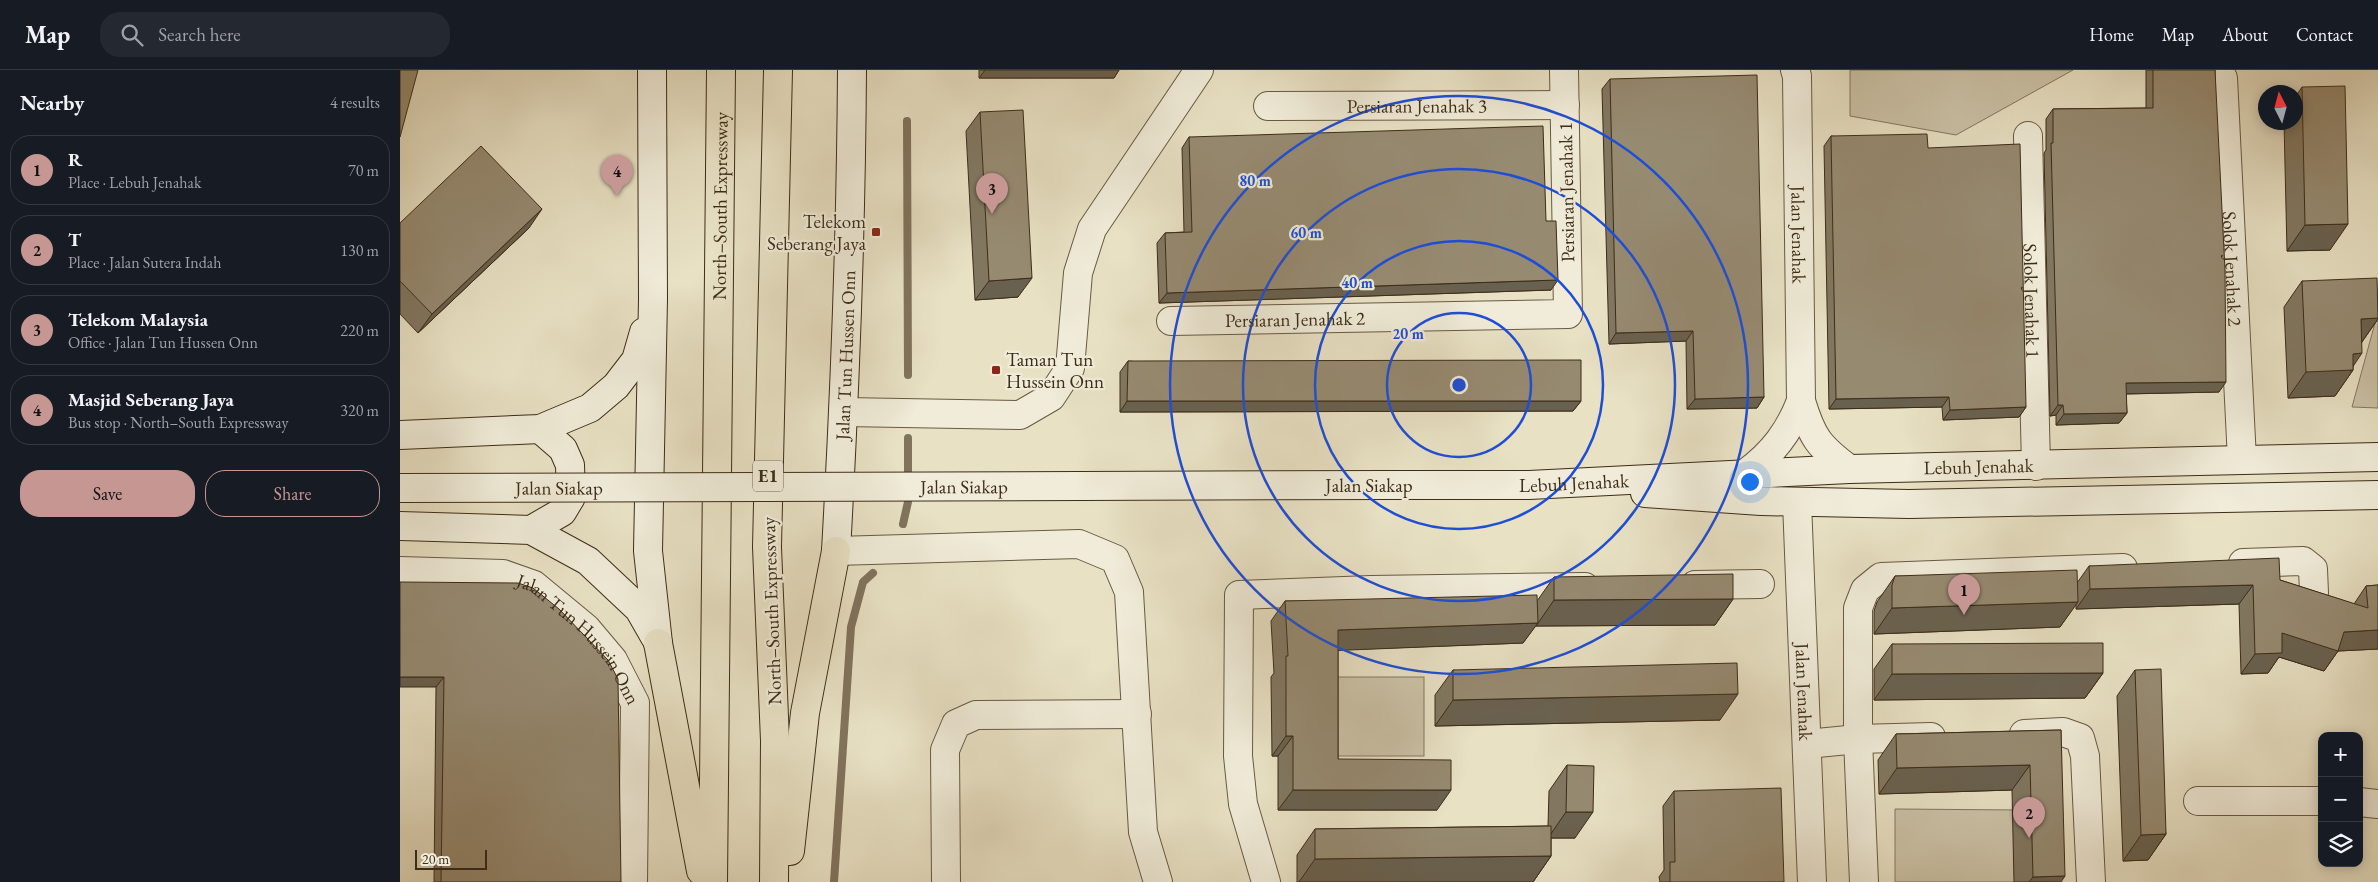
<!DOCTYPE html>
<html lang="en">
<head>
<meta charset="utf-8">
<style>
	:root { --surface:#171b24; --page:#242831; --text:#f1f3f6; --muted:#9ea1a6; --line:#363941; --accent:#c59692 }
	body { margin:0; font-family:"EB Garamond",serif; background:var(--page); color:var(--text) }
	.controls { position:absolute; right:15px; bottom:15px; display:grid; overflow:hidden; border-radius:10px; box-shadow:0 2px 12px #0003 }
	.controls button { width:45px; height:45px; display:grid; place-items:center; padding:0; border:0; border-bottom:1px solid var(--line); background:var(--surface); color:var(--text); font:25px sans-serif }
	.compass { position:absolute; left:1858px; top:15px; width:45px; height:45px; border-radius:50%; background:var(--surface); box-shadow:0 2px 12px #0003; rotate:354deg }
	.scale { position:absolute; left:15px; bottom:12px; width:72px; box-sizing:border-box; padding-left:5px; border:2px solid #3d2c18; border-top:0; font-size:14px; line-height:18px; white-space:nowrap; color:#3d2c18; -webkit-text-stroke:4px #f0ecd9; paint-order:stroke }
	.you { position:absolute; left:1349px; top:411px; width:18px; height:18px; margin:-12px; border:4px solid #fff; border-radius:50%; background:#1a73e8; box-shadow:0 0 0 8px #1a73e833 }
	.badge { display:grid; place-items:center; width:32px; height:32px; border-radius:50%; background:var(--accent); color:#111; font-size:16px; font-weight:700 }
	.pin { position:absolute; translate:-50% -41px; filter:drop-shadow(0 1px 2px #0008) }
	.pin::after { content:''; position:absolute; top:26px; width:18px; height:15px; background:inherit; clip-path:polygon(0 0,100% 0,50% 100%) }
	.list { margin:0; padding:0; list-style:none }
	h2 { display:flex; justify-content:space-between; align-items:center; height:65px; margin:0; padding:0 20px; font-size:21px }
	h2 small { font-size:16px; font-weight:400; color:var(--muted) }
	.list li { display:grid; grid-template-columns:32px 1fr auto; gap:15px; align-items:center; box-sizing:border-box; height:70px; margin:0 10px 10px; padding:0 10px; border:1px solid var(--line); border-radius:20px }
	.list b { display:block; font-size:19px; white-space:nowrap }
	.list p { margin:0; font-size:16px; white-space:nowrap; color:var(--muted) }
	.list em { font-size:16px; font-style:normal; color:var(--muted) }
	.actions { display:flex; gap:10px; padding:15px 20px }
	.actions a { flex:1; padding:11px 0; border:1px solid var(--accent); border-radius:20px; text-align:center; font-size:18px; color:var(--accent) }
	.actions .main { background:var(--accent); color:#111 }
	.icon { flex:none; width:28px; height:28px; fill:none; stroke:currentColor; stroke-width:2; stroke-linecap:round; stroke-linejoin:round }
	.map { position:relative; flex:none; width:1978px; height:812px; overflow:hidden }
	header { display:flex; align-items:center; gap:30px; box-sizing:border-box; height:70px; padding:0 25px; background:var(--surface); border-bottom:1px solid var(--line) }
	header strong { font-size:24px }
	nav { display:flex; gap:28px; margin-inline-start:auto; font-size:18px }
	.search { width:350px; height:45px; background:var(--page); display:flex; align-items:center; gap:12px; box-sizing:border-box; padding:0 18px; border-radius:20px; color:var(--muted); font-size:19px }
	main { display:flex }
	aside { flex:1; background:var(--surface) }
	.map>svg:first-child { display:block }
</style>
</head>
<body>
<header>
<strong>Map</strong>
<div class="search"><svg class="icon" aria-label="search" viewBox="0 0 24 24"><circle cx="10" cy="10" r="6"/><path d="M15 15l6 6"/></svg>Search here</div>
<nav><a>Home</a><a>Map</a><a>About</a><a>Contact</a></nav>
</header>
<main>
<aside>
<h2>Nearby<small>4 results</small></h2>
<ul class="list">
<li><span class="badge">1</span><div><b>R</b><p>Place · Lebuh Jenahak</p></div><em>70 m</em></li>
<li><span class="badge">2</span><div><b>T</b><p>Place · Jalan Sutera Indah</p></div><em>130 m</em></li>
<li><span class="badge">3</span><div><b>Telekom Malaysia</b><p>Office · Jalan Tun Hussen Onn</p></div><em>220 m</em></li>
<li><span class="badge">4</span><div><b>Masjid Seberang Jaya</b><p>Bus stop · North–South Expressway</p></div><em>320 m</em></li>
</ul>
<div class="actions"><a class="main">Save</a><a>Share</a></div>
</aside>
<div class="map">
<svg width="1978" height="812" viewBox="0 0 1978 812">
	<rect width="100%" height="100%" fill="#e8e1c4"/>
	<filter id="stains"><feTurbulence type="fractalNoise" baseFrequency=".004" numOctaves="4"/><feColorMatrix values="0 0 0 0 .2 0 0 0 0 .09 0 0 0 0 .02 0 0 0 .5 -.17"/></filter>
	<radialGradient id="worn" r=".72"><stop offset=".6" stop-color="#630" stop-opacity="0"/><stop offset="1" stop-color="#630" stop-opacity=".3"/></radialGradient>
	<g fill="#cbc2a7" stroke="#847760">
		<polygon points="1450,0 1673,0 1556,65 1450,46"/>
		<polygon points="1978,242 1978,338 1952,337"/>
		<rect x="924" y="607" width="100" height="79"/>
		<polygon points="1495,739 1621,740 1621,812 1495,812"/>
	</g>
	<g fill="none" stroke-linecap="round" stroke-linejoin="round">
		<g stroke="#81735c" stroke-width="8">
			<polyline points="507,51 508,305"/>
			<polyline points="503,454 508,432 508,368"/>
			<polyline points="434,812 451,557 463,512 473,503"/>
		</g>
		<g stroke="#685943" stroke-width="30">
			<g id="street">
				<path id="s1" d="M1395 0 1397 6 1401 331C1412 367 1418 376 1449 399"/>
				<path id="s2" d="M1823 8 1842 390"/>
				<path id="s3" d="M868 36 1165 35"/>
				<path id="s4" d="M1628 66 1636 396"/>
				<path id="s5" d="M771 251 1168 244 1164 0"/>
				<polyline points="444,342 620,345 651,327 670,298 678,203 692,159 799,0"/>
				<path d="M1346 403C1373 383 1389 362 1401 331"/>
				<path id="s6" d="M1397 432 1412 812"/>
				<polyline points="436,481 679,474 715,489 729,522 743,762 758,812"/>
				<polyline points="1843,493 1903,491 1913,499 1914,523"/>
				<path id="s7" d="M0 501 103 504 134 515 186 558 213 590 235 633 233 812"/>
				<polyline points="1295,515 1360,514"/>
				<polyline points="1624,664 1663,662 1680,668 1685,686 1691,812"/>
				<polyline points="1407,674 1458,669 1531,667"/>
				<polyline points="1798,731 1922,731"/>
				<polyline points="1959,732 1978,734"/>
				<polyline points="546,812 545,680 556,654 576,645 737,644"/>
				<polyline points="866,812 843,734 838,686 839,525 971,520 1185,517"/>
				<polyline points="1464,812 1458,669 1458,538 1465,520 1481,507 1723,498"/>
			</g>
		</g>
		<g stroke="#3d2c18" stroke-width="30">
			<g id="secondary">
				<polyline points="252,0 253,229 248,481 258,573"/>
				<polyline points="0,365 140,359 190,338 216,316 236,290 244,262"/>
				<path id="s8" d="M989 415H1129L1449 399 1978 387"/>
				<polyline points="1245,423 1361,431 1509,434 1978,425"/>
				<polyline points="0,456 131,460 188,491 239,539 255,567"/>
				<polyline points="131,460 162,442 171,427 170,395 163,379 140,359"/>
				<path id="s9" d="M436 481C445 321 451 161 452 0"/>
			</g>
		</g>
		<g stroke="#3d2c18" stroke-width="30">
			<g id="highway">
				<polyline points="258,573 301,801"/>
				<polyline points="390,781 405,643 436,481"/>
				<path id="s10" d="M313 812 321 0"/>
				<polyline points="374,812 375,671 367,477 378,0"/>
			</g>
		</g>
		<use href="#street" stroke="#f0ecd9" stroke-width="28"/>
		<use href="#secondary" stroke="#f0ecd9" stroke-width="28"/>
		<use href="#highway" stroke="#e8e1c4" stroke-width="28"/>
		<g stroke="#3d2c18" stroke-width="30" stroke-linecap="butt">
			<g id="secondary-bridge">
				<path id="s11" d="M0 418 989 415"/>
			</g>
		</g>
		<use href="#secondary-bridge" stroke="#f0ecd9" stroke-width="28"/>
	</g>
	<g fill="#817761" stroke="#3d2c18">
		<polygon points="579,0 719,0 714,8 579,8"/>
		<polygon points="1746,0 1815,0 1819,322 1726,324 1727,343 1719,353 1656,355 1656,345 1650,346 1644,83 1646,80 1646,49 1653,39 1746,38"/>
		<polygon points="1210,9 1364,327 1357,338 1287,339 1286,271 1209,274 1202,19"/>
		<polygon points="1902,17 1930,180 1887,181 1884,52 1896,52 1896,26"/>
		<polygon points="580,42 618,227 575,230 566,61"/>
		<polygon points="1431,66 1528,78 1626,337 1619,347 1543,350 1542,337 1429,339 1424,76"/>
		<polygon points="789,67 1146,151 1151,220 759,233 757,173 765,163 784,162 782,78"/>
		<polygon points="0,153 129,158 18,263 0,244"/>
		<polygon points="1902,211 1978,231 1978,249 1962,272 1953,296 1953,300 1935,326 1888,328 1884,237"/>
		<polygon points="728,291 1181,331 1173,341 720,342 720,302"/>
		<polygon points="1689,496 1880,510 1954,534 1966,516 1978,515 1978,579 1938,581 1924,601 1879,587 1868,603 1841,604 1839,534 1676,539 1676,534 1660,557 1474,564 1474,541 1477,532 1495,506 1677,513"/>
		<polygon points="1154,507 1333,529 1315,555 1136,556 1136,555 1123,573 938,580 938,689 1037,740 878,740 878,686 872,686 871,607 874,603 871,551 885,531 1137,531"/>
		<polygon points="0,512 221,812 34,812 36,617"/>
		<polygon points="1492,574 1703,603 1685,628 1474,630 1474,599"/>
		<polygon points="1053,600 1320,650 1035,656 1035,625"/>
		<polygon points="1735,600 1766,764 1748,790 1723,791 1717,626"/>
		<polygon points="1661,660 1661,812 1614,812 1612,720 1479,724 1478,690 1496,664"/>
		<polygon points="1167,695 1175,768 1151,768 1151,786 1133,812 897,812 897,785 915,759 1148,756 1149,721"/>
		<polygon points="1274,721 1384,812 1260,812 1259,807 1264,800 1263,736"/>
	</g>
	<g fill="#69614f" stroke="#3d2c18">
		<polygon points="585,0 719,0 714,8 579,8"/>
		<polygon points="142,139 129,158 18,263 32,244"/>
		<polygon points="1948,154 1930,180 1887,181 1905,155"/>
		<polygon points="632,208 618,227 575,230 589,211"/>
		<polygon points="1158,210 1151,220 759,233 767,223"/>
		<polygon points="1978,248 1978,249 1961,273 1961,249"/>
		<polygon points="1293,261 1286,271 1209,274 1216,263"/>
		<polygon points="1962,283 1950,301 1953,300 1935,326 1888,328 1906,302 1953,284"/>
		<polygon points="1826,312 1819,322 1719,324 1726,313"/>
		<polygon points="1364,327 1357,338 1287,339 1295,329"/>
		<polygon points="1549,327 1542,337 1429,339 1436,329"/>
		<polygon points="727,331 1181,331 1173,341 720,342"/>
		<polygon points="1658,335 1663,335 1656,345 1650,346"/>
		<polygon points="1626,337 1619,347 1543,350 1550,340"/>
		<polygon points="1727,343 1719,353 1656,355 1664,344"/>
		<polygon points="1853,515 1839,534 1676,539 1690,519"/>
		<polygon points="1333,529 1315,555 1136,556 1154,530"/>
		<polygon points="1678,532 1660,557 1474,564 1492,538"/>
		<polygon points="1138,553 1123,573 924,581 938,560"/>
		<polygon points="1978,560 1978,579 1938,581 1924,601 1879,587 1868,603 1841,604 1855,584 1882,563 1944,562"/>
		<polygon points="1703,603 1685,628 1474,630 1492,604"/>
		<polygon points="0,607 44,607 36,617 0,617"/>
		<polygon points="1338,624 1320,650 1035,656 1053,630"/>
		<polygon points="886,666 893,666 878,686 872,686"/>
		<polygon points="1630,695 1612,720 1479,724 1497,698"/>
		<polygon points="893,720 1051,720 1037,740 878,740"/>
		<polygon points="1166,742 1193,742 1175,768 1148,768"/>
		<polygon points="1766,764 1748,790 1723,791 1741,765"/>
		<polygon points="1151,786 1133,812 899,812 915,789"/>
		<polygon points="1665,806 1661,812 1629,812 1633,807"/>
	</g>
	<g fill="#968a71" stroke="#3d2c18">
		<polygon points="0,0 18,0 0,67"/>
		<polygon points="1753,0 1815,0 1825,200 1826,312 1726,313 1727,343 1664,344 1663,335 1658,335 1651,73 1653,73 1653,39 1753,38"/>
		<polygon points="1357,5 1364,327 1295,329 1293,261 1216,263 1210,9"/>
		<polygon points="1945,16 1948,154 1905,155 1902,17"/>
		<polygon points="623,40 632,208 589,211 580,42"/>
		<polygon points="1143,56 1146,151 1156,151 1158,210 767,223 765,163 792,162 789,67"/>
		<polygon points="1527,64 1528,78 1620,74 1626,337 1550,340 1549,327 1436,329 1431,66"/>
		<polygon points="81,76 142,139 32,244 0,211 0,153"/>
		<polygon points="1977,208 1978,248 1961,249 1962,283 1953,284 1953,300 1906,302 1902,211"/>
		<polygon points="1181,290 1181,331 727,331 728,291"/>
		<polygon points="1879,488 1880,510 1968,538 1966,516 1978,515 1978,560 1944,562 1938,581 1882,563 1882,583 1855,584 1853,515 1690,519 1689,496"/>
		<polygon points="1677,500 1678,532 1492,538 1492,515 1495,506"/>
		<polygon points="1333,504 1333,529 1154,530 1154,507"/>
		<polygon points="0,512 118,513 133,518 159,539 208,590 218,609 221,812 41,812 44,607 0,607"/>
		<polygon points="1137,525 1138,553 938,560 938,689 1051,690 1051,720 893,720 893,666 886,666 886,586 888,586 885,531"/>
		<polygon points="1703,573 1703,603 1492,604 1492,574"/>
		<polygon points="1337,593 1338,624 1053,630 1053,600"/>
		<polygon points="1761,599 1766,764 1741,765 1735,600"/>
		<polygon points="1661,660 1665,806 1633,807 1630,695 1497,698 1496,664"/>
		<polygon points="1167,695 1194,696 1193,742 1166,742"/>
		<polygon points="1381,718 1384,812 1270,812 1270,792 1275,792 1274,721"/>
		<polygon points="1151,756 1151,786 915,789 915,759"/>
	</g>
	<g fill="none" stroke="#1d4ed8" stroke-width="2.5">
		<circle cx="1059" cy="315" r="72"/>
		<circle cx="1059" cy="315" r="144"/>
		<circle cx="1059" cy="315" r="216"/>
		<circle cx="1059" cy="315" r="289"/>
	</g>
	<g fill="#8f2418" stroke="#f0ecd9" stroke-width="2">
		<rect x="471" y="157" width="10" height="10" rx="2.5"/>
		<rect x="591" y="295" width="10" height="10" rx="2.5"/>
	</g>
	<g text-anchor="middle" stroke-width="4.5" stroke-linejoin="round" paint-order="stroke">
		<rect fill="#f0ecd9" stroke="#736652" stroke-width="1" x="353" y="390.5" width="30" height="31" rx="4"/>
		<g font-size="18" font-weight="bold" fill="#3d2c18">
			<text x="368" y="412">E1</text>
		</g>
		<g font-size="19" fill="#3d2c18" stroke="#f0ecd9">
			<text dy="7" stroke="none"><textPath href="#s3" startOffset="149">Persiaran Jenahak 3</textPath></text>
			<text transform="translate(1166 122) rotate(-91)" y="7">Persiaran Jenahak 1</text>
			<text dy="7" stroke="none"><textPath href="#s10" startOffset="676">North–South Expressway</textPath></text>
			<text dy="7" stroke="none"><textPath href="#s1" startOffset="165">Jalan Jenahak</textPath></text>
			<text dy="7" stroke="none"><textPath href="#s2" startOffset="191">Solok Jenahak 2</textPath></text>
			<text dy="7" stroke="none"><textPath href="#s4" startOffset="165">Solok Jenahak 1</textPath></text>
			<text dy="7" stroke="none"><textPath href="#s5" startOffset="124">Persiaran Jenahak 2</textPath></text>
			<text dy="7" stroke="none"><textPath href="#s9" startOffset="196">Jalan Tun Hussen Onn</textPath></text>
			<text dy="7" stroke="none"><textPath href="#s8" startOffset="590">Lebuh Jenahak</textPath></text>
			<text dy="7" stroke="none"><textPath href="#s8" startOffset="185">Lebuh Jenahak</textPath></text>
			<text x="969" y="422">Jalan Siakap</text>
			<text dy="7" stroke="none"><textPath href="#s11" startOffset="564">Jalan Siakap</textPath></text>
			<text dy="7" stroke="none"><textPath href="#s11" startOffset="159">Jalan Siakap</textPath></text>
			<text transform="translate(371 541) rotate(-92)" y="7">North–South Expressway</text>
			<text dy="7" stroke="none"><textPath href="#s7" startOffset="206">Jalan Tun Hussein Onn</textPath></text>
			<text dy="7" stroke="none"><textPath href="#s6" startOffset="190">Jalan Jenahak</textPath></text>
		</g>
		<g font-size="19" fill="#3d2c18" stroke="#f0ecd9" text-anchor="end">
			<text x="466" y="158">Telekom<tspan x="466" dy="22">Seberang Jaya</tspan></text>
			<text x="606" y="296" text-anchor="start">Taman Tun<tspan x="606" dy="22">Hussein Onn</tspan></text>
		</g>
	</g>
	<circle cx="1059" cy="315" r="8" fill="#1d4ed8" stroke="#f0ecd9" stroke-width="2.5"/>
	<g font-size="15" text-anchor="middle" font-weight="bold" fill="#1d4ed8" stroke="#f0ecd9" stroke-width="4.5" stroke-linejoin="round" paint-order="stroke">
		<text x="855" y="116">80 m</text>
		<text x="906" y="168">60 m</text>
		<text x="957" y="218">40 m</text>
		<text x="1008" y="269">20 m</text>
	</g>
	<rect width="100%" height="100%" filter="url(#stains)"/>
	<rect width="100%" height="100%" fill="url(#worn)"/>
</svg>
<div class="controls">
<button>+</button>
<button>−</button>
<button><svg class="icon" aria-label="layers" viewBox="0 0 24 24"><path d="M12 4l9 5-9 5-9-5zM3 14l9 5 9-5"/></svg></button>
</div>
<svg class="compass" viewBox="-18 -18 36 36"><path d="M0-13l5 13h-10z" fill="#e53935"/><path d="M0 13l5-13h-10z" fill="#9ea1a6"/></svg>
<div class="scale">20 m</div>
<div class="you"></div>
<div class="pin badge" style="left:1564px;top:545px">1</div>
<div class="pin badge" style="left:1629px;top:768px">2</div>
<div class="pin badge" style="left:592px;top:144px">3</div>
<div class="pin badge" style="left:217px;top:126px">4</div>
</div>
</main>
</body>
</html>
